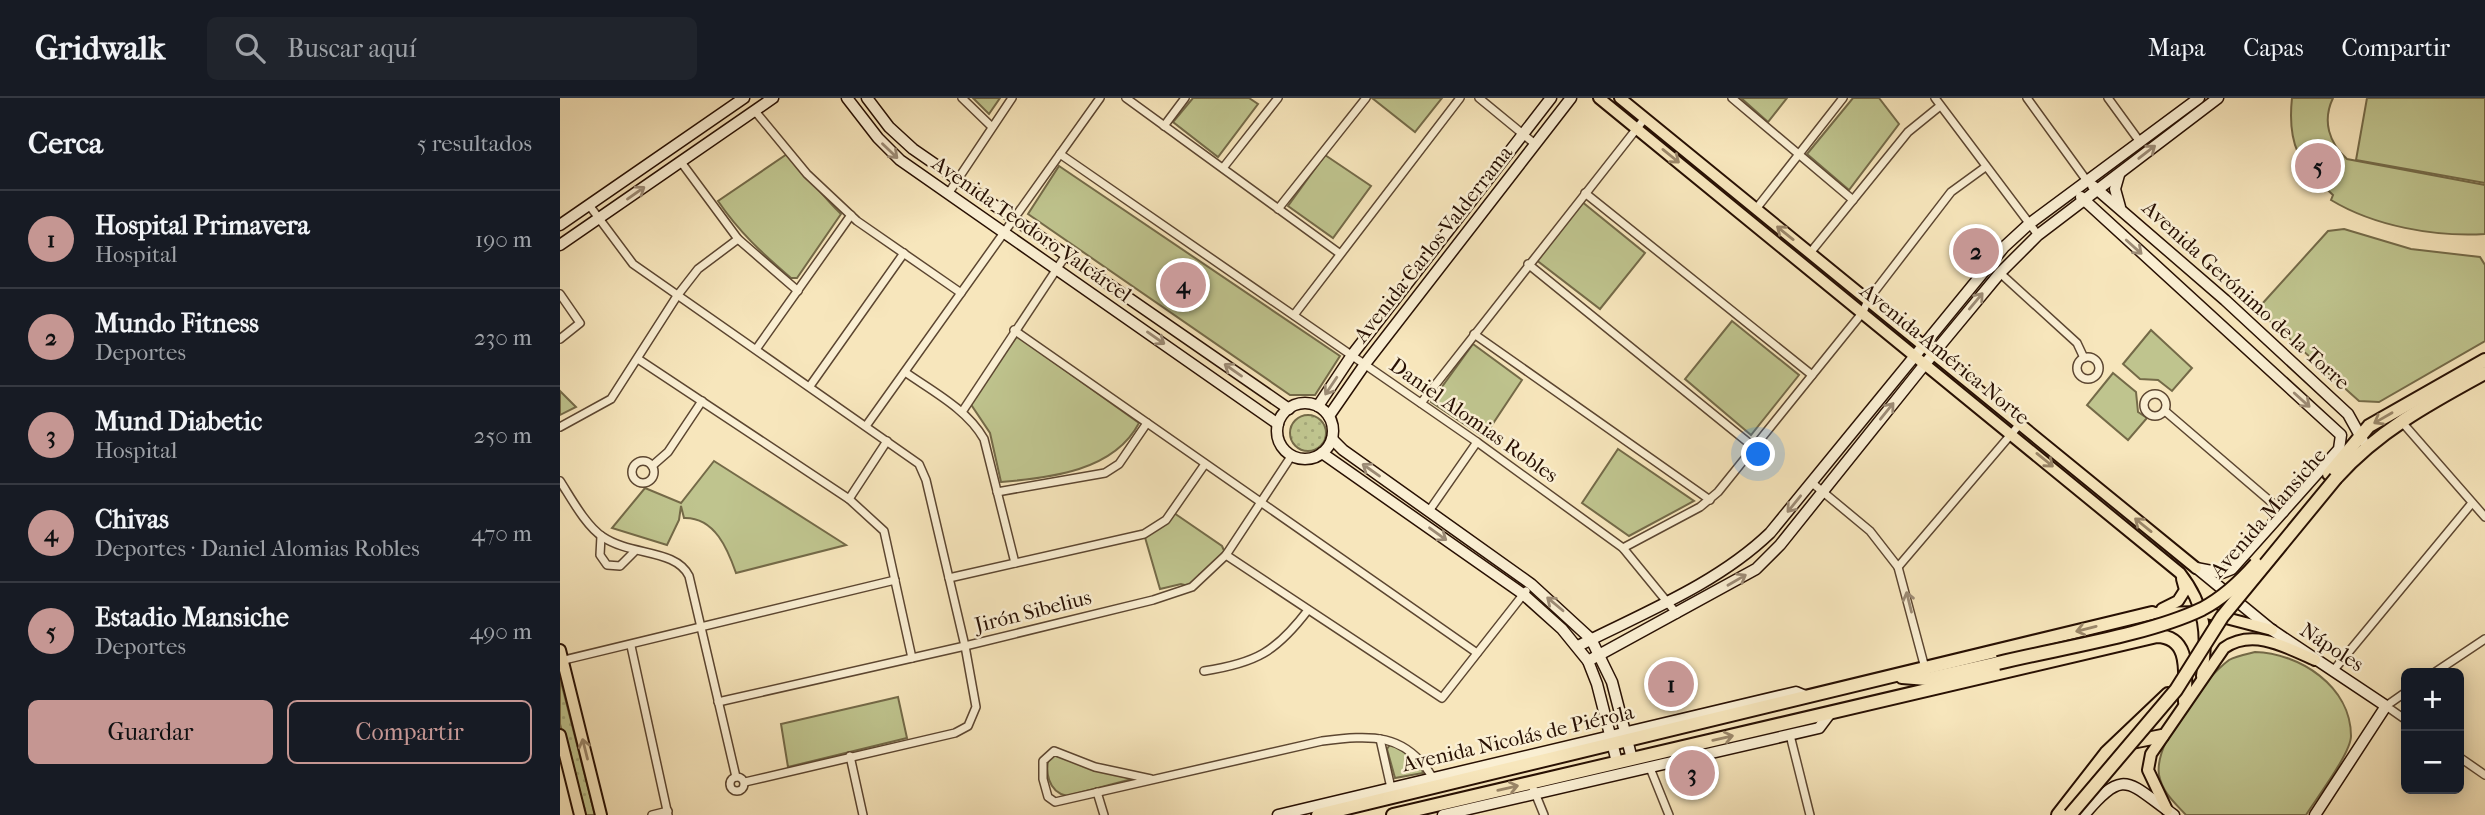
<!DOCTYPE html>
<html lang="es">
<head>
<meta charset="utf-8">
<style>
	:root { --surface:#171b24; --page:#20242c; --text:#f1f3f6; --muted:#9ea1a6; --line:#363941; --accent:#c59692 }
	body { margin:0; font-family:"IM FELL French Canon",serif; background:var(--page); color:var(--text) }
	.controls { position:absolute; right:21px; bottom:21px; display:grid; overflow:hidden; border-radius:10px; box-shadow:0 4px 18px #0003 }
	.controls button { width:63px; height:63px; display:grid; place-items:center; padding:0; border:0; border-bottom:2px solid var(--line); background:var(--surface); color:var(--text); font:35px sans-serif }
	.you { position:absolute; left:1199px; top:357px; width:24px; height:24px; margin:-18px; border:5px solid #fff; border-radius:50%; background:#1a73e8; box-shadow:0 0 0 10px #1a73e833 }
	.badge { display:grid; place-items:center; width:46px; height:46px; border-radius:50%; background:var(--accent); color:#111; font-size:23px; font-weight:700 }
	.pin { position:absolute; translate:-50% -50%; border:4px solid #fff; box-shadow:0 2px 7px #0006 }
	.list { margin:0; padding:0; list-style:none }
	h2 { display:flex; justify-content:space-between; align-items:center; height:91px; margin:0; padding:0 28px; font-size:30px }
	h2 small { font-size:23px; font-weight:400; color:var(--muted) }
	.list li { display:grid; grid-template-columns:46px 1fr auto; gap:21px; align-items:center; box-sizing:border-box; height:98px; padding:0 28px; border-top:2px solid var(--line) }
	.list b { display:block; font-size:26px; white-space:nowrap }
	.list p { margin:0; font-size:23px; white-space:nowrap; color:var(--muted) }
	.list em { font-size:23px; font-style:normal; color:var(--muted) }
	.actions { display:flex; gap:14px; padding:21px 28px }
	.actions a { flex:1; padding:16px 0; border:2px solid var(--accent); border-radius:10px; text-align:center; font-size:24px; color:var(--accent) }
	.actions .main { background:var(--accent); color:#111 }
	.icon { flex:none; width:38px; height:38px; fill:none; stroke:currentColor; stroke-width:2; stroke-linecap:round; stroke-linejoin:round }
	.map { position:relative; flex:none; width:1925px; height:717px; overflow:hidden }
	header { display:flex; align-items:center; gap:42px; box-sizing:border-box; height:98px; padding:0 35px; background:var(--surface); border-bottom:2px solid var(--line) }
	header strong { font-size:33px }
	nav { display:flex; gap:38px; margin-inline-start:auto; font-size:24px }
	.search { width:490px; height:63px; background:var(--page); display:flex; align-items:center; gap:18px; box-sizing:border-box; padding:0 24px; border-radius:10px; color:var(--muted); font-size:26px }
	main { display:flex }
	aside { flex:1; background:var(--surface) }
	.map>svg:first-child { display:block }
</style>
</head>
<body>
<header>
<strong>Gridwalk</strong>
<div class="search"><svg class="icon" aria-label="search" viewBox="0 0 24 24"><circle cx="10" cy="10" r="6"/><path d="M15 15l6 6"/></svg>Buscar aquí</div>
<nav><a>Mapa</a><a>Capas</a><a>Compartir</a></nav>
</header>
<main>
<aside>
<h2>Cerca<small>5 resultados</small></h2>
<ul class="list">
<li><span class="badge">1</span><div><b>Hospital Primavera</b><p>Hospital</p></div><em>190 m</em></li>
<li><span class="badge">2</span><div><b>Mundo Fitness</b><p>Deportes</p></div><em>230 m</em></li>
<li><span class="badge">3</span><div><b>Mund Diabetic</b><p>Hospital</p></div><em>250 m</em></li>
<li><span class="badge">4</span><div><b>Chivas</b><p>Deportes · Daniel Alomias Robles</p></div><em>470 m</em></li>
<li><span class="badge">5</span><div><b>Estadio Mansiche</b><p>Deportes</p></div><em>490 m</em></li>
</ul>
<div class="actions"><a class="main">Guardar</a><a>Compartir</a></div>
</aside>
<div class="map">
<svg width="1925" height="717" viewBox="0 0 1925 717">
	<defs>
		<pattern id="grass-dots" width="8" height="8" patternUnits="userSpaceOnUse" patternTransform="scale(1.75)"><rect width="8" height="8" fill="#bfc48e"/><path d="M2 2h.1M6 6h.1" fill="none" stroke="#a4a779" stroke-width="1.8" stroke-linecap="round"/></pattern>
	</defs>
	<rect width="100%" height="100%" fill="#f7e6bc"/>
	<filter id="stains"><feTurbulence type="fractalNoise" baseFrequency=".00286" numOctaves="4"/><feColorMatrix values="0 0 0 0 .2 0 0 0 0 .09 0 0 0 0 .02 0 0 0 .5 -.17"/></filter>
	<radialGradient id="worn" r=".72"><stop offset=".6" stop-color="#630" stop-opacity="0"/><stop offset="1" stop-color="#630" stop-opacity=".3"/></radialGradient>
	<g fill="url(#grass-dots)" stroke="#746a48" stroke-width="2">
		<circle cx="748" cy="335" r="18"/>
		<polygon points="0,580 35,717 23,717 0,626"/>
	</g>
	<g fill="#bfc48e" stroke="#746a48" stroke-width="2">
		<polygon points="413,0 440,0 429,16"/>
		<polygon points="633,0 689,0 698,6 658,59 613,24"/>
		<polygon points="812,0 882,0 855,34"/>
		<polygon points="1181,0 1227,0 1208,24"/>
		<polygon points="1293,0 1319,0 1339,26 1289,92 1247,56"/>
		<path d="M1732 0H1773C1762 23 1769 45 1787 61L1925 87V136C1874 139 1814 128 1771 102L1773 97C1739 66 1727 47 1732 0Z"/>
		<polygon points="1807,0 1925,0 1925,85 1796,62"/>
		<path d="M227 56C247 76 261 97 281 116L237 180H231C203 156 179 134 158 103Z"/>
		<polygon points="765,57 811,88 773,140 728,108"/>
		<polygon points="499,68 780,258 755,297 730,297 468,116"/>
		<polygon points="1021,103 1085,155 1040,211 975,161"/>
		<polygon points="1784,131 1851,151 1920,159 1925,167 1925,243 1819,304 1799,303 1702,216 1702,206 1768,133"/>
		<polygon points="1172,223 1239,277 1191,337 1125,281"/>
		<polygon points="1591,232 1632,270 1612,293 1598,282 1580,281 1563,266"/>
		<path d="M457 238 579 325C554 373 490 380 441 384L430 335 410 305Z"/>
		<polygon points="913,246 962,282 924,339 871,304"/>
		<polygon points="1553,275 1576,294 1578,314 1587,320 1568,342 1527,307"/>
		<polygon points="0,293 16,309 0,317"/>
		<polygon points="1058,351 1134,403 1069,438 1022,405"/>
		<path d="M154 363 286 447 176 475C168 452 155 419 124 420L121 408 119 422 107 447 52 430 85 390 121 405Z"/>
		<polygon points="614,415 662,448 666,457 639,477 632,489 621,486 600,491 584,436"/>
		<path d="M1695 554C1739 555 1791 588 1791 638 1791 655 1756 701 1746 717H1626C1615 705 1602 694 1599 677 1594 644 1644 581 1669 562 1676 558 1687 556 1695 554Z"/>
		<polygon points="338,599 347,640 228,669 221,626"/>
		<polygon points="831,645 860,665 863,675 835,680 827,651"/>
		<path d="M490 656 575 674 576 680 507 698C488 694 484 673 490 656Z"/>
	</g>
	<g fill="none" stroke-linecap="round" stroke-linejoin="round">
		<g stroke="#5c4631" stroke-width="10">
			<g id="street">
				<polyline points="402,0 432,29"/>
				<polyline points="566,0 779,155"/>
				<polyline points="919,0 975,46"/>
				<polyline points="1172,0 1293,102"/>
				<polyline points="1375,0 1478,137"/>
				<polyline points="1467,0 1527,83"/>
				<polyline points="1548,0 1580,44"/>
				<polyline points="195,13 247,76 297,123 401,195"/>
				<polyline points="604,28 625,0"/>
				<polyline points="500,56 917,344 1063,450 1117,516"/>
				<polyline points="121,64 178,141 238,193"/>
				<polyline points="663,70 718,0"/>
				<polyline points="1025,95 1252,277"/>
				<polyline points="388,96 452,0"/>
				<polyline points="29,107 73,166 359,366 366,382 405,548 416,609 408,628 395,635 185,684"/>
				<polyline points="718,111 806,0"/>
				<polyline points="1196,111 1283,0"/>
				<polyline points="1250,155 1348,34 1380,8"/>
				<polyline points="968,166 1195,350"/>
				<polyline points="1440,175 1517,245 1524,260"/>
				<polyline points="0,196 20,225 0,241"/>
				<polyline points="734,217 900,0"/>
				<polyline points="454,232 917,555"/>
				<polyline points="914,236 1150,402"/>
				<polyline points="197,250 291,117"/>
				<circle cx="1528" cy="270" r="11"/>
				<polyline points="78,261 289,401 324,433 352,560"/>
				<path d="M345 274C372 293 407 311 424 341L455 465"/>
				<polyline points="250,288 344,155"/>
				<circle cx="1595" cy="307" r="11"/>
				<polyline points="861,305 1085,20"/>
				<polyline points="1605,313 1724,415"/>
				<polyline points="402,314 506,157"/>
				<polyline points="1841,323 1925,419"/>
				<polyline points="306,328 540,0"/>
				<polyline points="0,329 51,301 117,198 138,171 178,141"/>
				<circle cx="83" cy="374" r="11"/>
				<polyline points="92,368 108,354 142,303"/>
				<path d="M0 383C11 400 26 428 43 439 71 458 116 451 129 478L176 679"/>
				<polyline points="1251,384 1310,433 1338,469 1365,570"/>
				<polyline points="437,394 545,375 559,366 587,325"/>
				<polyline points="289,401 327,343"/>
				<polyline points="869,413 917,344"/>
				<polyline points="41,438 40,457 47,467 60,468 74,454"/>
				<polyline points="1063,450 1140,409 1158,394 1303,214 1308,202 1391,94 1424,70"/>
				<polyline points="666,457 882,600 966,493"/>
				<polyline points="1338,469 1459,327"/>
				<polyline points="389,480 584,436 606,422 645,366"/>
				<polyline points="71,548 108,717"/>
				<polyline points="0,563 335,482"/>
				<path d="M644 573C696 565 716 554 748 512"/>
				<polyline points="1773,573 1912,405"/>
				<polyline points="1874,575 1925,541"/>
				<polyline points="1846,594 1826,608 1846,622"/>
				<polyline points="158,604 405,548 593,502 632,489 666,457 732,357"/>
				<polyline points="1230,637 1250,717"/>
				<polyline points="820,641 831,690"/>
				<polyline points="290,658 303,717"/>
				<polyline points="1899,659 1925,677"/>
				<polyline points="1090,670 1109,717"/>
				<circle cx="177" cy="686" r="7"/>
				<path d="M591 681 535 669 494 653 483 663V681L488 699 495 704 762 643C811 637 845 634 873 680"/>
				<polyline points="971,685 984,717"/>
				<polyline points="537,694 544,717"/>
				<polyline points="92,717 108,713"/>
			</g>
		</g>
		<g stroke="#281003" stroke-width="13">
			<g id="secondary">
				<polyline points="287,0 318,40 340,62 718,326"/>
				<polyline points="307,0 329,29 353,51 729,311"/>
				<polyline points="1559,77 1555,91 1560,109"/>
				<polyline points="1533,88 1665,202 1788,316 1803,343"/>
				<polyline points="1521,99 1781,337 1779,351 1672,471 1662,475 1636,470"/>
				<polyline points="0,127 184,0"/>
				<polyline points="0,147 213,0"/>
				<circle cx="745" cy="333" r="28"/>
				<polyline points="758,308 792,257 991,0"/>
				<polyline points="769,318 805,266 1011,0"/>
				<polyline points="772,341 783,352 971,486 1031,541 1052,584 1072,661"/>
				<polyline points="762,355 963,496 1002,531 1028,563 1037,586 1057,664"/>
				<polyline points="1639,472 1712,532 1826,608 1755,717"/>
				<path d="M1018 548C1083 515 1157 486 1210 435L1444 149 1469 126 1639 0"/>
				<polyline points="1028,563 1196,471 1220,447 1373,256 1440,175 1478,137 1658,0"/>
				<polyline points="718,717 1236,594 1248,599"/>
				<polyline points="883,717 1259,630 1271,614"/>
				<path d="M1524 717C1565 668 1568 685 1614 717"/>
			</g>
		</g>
		<g stroke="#281003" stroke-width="14">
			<g id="primary">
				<path d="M1039 0 1620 475C1646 508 1648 538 1642 578"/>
				<polyline points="1060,0 1636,470"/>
				<polyline points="1602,511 1618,503 1625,492 1622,481"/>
				<polyline points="1592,515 1643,514 1712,532"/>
				<polyline points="0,552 41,717"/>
				<polyline points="0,637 20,717"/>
				<path d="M1607 712 1588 672 1591 656 1664 550C1693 530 1726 549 1755 562"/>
			</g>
		</g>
		<g stroke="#281003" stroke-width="16">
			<g id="highway">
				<polyline points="1769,376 1809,328 1925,262"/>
				<path d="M1776 380C1818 333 1870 305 1925 275"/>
				<polyline points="1342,579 1367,581 1438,565"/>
				<polyline points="1567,645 1602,638"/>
				<polyline points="758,717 1592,515"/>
				<path d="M833 717 1597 538C1633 539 1624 580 1625 604"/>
				<polyline points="1498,717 1547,654 1608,596"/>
			</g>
		</g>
		<use href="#street" stroke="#faefd3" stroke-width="7"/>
		<use href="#secondary" stroke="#faefd3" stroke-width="10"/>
		<use href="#primary" stroke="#f7e6bc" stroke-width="10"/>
		<use href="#highway" stroke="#f7e6bc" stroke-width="12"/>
		<g stroke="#281003" stroke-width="16" stroke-linecap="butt">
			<g id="highway-bridge">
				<path d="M1438 565C1499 550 1588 537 1642 511 1663 500 1681 483 1696 466"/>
				<polyline points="1510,717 1616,592 1662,519 1776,380"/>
			</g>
		</g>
		<use href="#highway-bridge" stroke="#f7e6bc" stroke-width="12"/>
	</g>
	<defs><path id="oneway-shaft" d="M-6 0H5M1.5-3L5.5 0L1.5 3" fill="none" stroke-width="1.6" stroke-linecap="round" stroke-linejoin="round" transform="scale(1.75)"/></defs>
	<g stroke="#9c8b75">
		<use href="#oneway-shaft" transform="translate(330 53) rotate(44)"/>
		<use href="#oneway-shaft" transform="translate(1587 54) rotate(-38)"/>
		<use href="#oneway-shaft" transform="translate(76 95) rotate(-35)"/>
		<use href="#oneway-shaft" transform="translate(1574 149) rotate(42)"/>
		<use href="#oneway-shaft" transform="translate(1416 203) rotate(-50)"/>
		<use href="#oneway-shaft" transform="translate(596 240) rotate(35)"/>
		<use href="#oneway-shaft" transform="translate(673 272) rotate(-145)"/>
		<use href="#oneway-shaft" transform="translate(771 288) rotate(124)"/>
		<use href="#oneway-shaft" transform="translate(1742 302) rotate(42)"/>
		<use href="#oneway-shaft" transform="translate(1327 313) rotate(-51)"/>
		<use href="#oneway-shaft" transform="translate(811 372) rotate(-145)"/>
		<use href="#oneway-shaft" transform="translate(1234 406) rotate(129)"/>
		<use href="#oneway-shaft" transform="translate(878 436) rotate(36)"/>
		<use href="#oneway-shaft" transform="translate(1177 482) rotate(-30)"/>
		<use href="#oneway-shaft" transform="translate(1349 504) rotate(-104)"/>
		<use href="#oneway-shaft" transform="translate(995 506) rotate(-140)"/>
	</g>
	<g stroke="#9a8669">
		<use href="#oneway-shaft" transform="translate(1111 58) rotate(39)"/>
		<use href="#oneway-shaft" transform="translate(1225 135) rotate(-141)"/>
		<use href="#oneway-shaft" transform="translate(1823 320) rotate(150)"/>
		<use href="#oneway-shaft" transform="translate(1485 362) rotate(39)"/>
		<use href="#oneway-shaft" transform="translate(1583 427) rotate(-141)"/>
		<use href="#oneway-shaft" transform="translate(1526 531) rotate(166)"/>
		<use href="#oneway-shaft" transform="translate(1163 640) rotate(-13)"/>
		<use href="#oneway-shaft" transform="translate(25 651) rotate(-104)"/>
		<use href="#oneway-shaft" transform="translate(948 690) rotate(-13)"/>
	</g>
	<g text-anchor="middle" stroke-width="5" stroke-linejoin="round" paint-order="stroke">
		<g font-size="21" fill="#281003" stroke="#faefd3">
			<text transform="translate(472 131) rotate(35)" y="7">Avenida Teodoro Valcárcel</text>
			<text transform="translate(873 146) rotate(-52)" y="7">Avenida Carlos Valderrama</text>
			<text transform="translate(1686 197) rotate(42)" y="7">Avenida Gerónimo de la Torre</text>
			<text transform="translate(1385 256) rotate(39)" y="7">Avenida América Norte</text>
			<text transform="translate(914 322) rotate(35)" y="7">Daniel Alomias Robles</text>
			<text transform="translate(1708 415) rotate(-49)" y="7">Avenida Mansiche</text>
			<text transform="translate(473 513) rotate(-14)" y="7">Jirón Sibelius</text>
			<text transform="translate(1772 549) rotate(33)" y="7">Nápoles</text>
			<text transform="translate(958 640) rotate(-13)" y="7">Avenida Nicolás de Piérola</text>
		</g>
	</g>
	<rect width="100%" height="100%" filter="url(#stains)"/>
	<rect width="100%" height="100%" fill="url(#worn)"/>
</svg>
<div class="controls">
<button>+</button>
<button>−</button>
</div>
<div class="you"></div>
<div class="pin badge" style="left:1111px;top:586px">1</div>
<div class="pin badge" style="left:1416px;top:153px">2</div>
<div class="pin badge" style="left:1132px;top:675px">3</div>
<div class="pin badge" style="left:623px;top:187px">4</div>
<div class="pin badge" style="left:1758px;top:68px">5</div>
</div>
</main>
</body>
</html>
